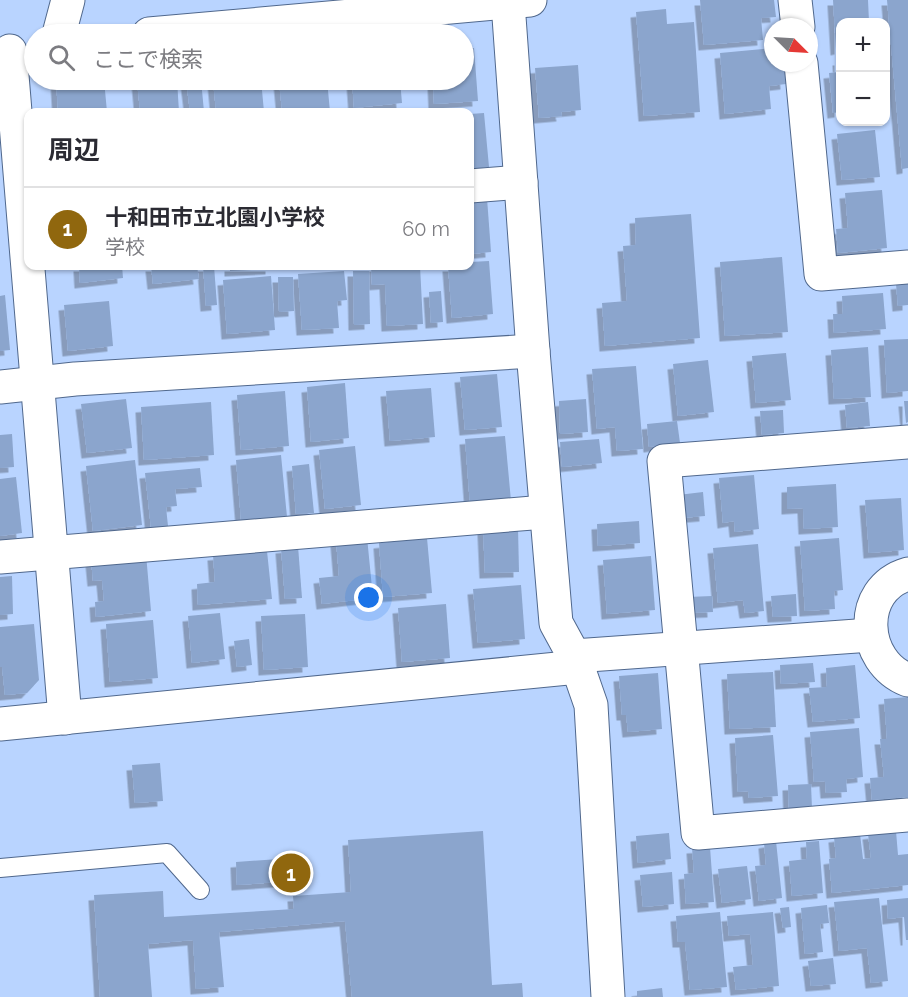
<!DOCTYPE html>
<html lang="ja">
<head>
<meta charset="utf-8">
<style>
	:root { --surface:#fff; --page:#f2f2f3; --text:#2b2b33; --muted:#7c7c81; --line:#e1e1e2; --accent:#90670e }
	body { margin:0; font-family:Raleway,"Noto Sans JP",sans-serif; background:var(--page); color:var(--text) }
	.controls { position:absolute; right:18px; top:18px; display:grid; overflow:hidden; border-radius:12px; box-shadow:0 2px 4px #0004 }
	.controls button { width:54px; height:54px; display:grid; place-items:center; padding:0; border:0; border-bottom:2px solid var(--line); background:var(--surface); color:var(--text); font:30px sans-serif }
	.compass { position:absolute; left:764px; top:18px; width:54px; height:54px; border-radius:50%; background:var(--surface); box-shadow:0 2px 4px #0004; rotate:114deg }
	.you { position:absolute; left:369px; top:598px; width:21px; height:21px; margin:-15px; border:4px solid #fff; border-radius:50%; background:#1a73e8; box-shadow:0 0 0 9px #1a73e833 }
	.badge { display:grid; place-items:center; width:39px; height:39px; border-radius:50%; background:var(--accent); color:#fff; font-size:20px; font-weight:700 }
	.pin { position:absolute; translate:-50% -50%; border:3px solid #fff; box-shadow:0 2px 6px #0006 }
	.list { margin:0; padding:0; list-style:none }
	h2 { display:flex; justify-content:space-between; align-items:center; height:78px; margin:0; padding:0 24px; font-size:26px }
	h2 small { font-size:20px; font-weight:400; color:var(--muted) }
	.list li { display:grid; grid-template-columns:39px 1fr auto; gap:18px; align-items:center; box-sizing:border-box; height:84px; padding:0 24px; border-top:2px solid var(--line) }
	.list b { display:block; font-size:22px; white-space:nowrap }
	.list p { margin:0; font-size:20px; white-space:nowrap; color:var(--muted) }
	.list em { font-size:20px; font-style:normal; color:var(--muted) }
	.icon { flex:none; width:33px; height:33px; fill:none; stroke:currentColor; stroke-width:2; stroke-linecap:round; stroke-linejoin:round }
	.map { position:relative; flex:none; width:908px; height:997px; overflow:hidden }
	.search { position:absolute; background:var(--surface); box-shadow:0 2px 4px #0004; left:24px; top:24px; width:450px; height:66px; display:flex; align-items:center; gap:15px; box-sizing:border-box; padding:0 21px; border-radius:33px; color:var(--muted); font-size:22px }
	.panel { position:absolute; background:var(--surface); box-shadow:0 2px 4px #0004; left:24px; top:108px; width:450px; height:162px; border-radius:12px }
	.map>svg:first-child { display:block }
</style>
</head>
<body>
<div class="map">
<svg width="908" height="997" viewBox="0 0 908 997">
	<defs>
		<filter id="shadow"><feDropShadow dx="-5.5" dy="5.5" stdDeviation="0" flood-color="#0004"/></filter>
	</defs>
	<rect width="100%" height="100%" fill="#b9d4ff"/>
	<g fill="#8ba5cd" filter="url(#shadow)">
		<polygon points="700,0 774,0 776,17 761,18 763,40 704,45"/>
		<polygon points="833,0 868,0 869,22 840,22 840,49 836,50"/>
		<polygon points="887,0 908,0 908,168 902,169"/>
		<polygon points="666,9 667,24 694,22 700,112 644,116 636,12"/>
		<polygon points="474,48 478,101 434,104 433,80 464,80 464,49"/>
		<polygon points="773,48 773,63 784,63 786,84 769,86 771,109 725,114 720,53"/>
		<polygon points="838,60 840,60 840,112 833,113 829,73 839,72"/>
		<polygon points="578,65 581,110 561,112 562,116 539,118 535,68"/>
		<polygon points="56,80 104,80 107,112 58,112"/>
		<polygon points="137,80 177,80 179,112 140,112"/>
		<polygon points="186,80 201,80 204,112 190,112"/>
		<polygon points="213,80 261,80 264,112 216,112"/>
		<polygon points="279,80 327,80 330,112 282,112"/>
		<polygon points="352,80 400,80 402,103 354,108"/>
		<polygon points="484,113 489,167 470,169 470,114"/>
		<polygon points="875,130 880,177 842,180 837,134"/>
		<polygon points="882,190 887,248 838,253 836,229 848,228 845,193"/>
		<polygon points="487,198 491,252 470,254 470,199"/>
		<polygon points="691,214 700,338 605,346 602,303 627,301 623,246 636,245 635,218"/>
		<polygon points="782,257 788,332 725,336 720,262"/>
		<polygon points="489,261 493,314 452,318 448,266 470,266 470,262"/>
		<polygon points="79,266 122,266 123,278 80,283"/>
		<polygon points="151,266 197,266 199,279 153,284"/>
		<polygon points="203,266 214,266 217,305 206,306"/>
		<polygon points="230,266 271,266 271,269 230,271"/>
		<polygon points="371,266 420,266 423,324 387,326 385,284 372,285"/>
		<polygon points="344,271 347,300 337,301 339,328 302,330 298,274"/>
		<polygon points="353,271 369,271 370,324 354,325"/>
		<polygon points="271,276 275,330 227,334 223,280"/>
		<polygon points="278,277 293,277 294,311 279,312"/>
		<polygon points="908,283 908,305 898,306 896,284"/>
		<polygon points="441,291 443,322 431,323 429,292"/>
		<polygon points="883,293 886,329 834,333 833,314 843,314 842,296"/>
		<polygon points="5,295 10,350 0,351 0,296"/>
		<polygon points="109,301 113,346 68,351 64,305"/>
		<polygon points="908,339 908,391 887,393 884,340"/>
		<polygon points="868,347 871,397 834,399 831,350"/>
		<polygon points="786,353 791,400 756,403 752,356"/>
		<polygon points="708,360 714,412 678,416 673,364"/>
		<polygon points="636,366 643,449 617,451 615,427 597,429 592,369"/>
		<polygon points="497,374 502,427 465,430 460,377"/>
		<polygon points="345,383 349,438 311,442 307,387"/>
		<polygon points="431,388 435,437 390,441 386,391"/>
		<polygon points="285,391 289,446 241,450 237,395"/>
		<polygon points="126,399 132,448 87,453 81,404"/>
		<polygon points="586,399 588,432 560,434 559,401"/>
		<polygon points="904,401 908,401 908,422 906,423"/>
		<polygon points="211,402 214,455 144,460 141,407"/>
		<polygon points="868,402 870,426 847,428 845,405"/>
		<polygon points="783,410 784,433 762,435 760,411"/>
		<polygon points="677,421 680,443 649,447 647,424"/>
		<polygon points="12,434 14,467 0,468 0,435"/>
		<polygon points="505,436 511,501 470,505 465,439"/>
		<polygon points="599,439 602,463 562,467 560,442"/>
		<polygon points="355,446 361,505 325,509 319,450"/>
		<polygon points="281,455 287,517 241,520 236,460"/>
		<polygon points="135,460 142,525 93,531 86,466"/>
		<polygon points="309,464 314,513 296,514 292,466"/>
		<polygon points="200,468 202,487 175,489 177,506 166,507 168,526 151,528 145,473"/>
		<polygon points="754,475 759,529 735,532 734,521 723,523 719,478"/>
		<polygon points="16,477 22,533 0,536 0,479"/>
		<polygon points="836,484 838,527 804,529 803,508 787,509 787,487"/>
		<polygon points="703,492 705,516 681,518 678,495"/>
		<polygon points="901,498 904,550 869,553 865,500"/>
		<polygon points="639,521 640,543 598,546 597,524"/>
		<polygon points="518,528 519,572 485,573 483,529"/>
		<polygon points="367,537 373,598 322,604 319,578 339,576 336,541"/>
		<polygon points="427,538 432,593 383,597 379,543"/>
		<polygon points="839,538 843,590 834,591 835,609 805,611 800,541"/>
		<polygon points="758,544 764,611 745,613 743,600 718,603 713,548"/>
		<polygon points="298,546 302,598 285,599 281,548"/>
		<polygon points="267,551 272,599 198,605 197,584 215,582 213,555"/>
		<polygon points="146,554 151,611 96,617 95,602 104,601 102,580 93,581 91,560"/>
		<polygon points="651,556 655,610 607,614 603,560"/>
		<polygon points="12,576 13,614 0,615 0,577"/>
		<polygon points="521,585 525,639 478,643 473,589"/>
		<polygon points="796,594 797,616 773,617 771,596"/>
		<polygon points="712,596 713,612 689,613 688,597"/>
		<polygon points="446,604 450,658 402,662 398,608"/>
		<polygon points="220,613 225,659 192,663 188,616"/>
		<polygon points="305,614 308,667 264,670 261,616"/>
		<polygon points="153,620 158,678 110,682 106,624"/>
		<polygon points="34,624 39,680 27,693 5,695 2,667 0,667 0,627"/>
		<polygon points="249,639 252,665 237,667 234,641"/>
		<polygon points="813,663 815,682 781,684 780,665"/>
		<polygon points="855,665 860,718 813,722 809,688 827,687 826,668"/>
		<polygon points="773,672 776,727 730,729 727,674"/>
		<polygon points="658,673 662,729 628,732 626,715 622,715 619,676"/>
		<polygon points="908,697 908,797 872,800 870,778 884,777 880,739 887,739 884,699"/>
		<polygon points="859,728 863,777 846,779 847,792 826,793 825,781 814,782 810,732"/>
		<polygon points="773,735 778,796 749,798 748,791 738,792 735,738"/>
		<polygon points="160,763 163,801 135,803 132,765"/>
		<polygon points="811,784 812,809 789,811 788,785"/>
		<polygon points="483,831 492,985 522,983 523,997 352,997 345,921 219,932 224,987 196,989 193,940 148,944 152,997 100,997 94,895 163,891 164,917 294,909 293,896 351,892 348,840"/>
		<polygon points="896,831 898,855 908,854 908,885 832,893 829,859 836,858 834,837 860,834 863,859 871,858 868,834"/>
		<polygon points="669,833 671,859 638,863 636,836"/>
		<polygon points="776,841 782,898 759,901 755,866 766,865 764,843"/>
		<polygon points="819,841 823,893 792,896 789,861 807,859 806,842"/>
		<polygon points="710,847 714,902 686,904 684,874 694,873 692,848"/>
		<polygon points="293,858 294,881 237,885 236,862"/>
		<polygon points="747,866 751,899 722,903 718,869"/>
		<polygon points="672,872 674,904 643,907 640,875"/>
		<polygon points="879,898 888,981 871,983 867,948 839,951 834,902"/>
		<polygon points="908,898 908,940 906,940 904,917 888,919 887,900"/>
		<polygon points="827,905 829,923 820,924 823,952 805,954 801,908"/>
		<polygon points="789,907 791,927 783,928 780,908"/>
		<polygon points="720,912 727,987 690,990 685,942 678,942 676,916"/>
		<polygon points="773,912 779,986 736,990 733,967 753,965 750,934 729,936 727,916"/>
		<polygon points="833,958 836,984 811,986 808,961"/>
		<polygon points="662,988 663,997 637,997 637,991"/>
	</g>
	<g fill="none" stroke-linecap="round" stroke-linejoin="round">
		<g stroke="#50688d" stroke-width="20">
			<polyline id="service" points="0,868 167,853 200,890"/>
		</g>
		<g stroke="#50688d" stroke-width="35">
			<g id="minor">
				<polyline points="795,0 798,27"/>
				<polyline points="508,3 533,351 556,623 574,656 591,705 608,997"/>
				<polyline points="59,34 68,0"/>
				<polyline points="149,34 530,0"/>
				<polyline points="10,51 65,718"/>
				<polyline points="801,63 821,274 908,267"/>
				<polyline points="470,186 521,182"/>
				<polyline points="0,387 75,379 533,351"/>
				<polyline points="908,442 664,461 698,833 908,815"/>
				<polyline points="0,557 545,512"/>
				<path d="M908 574C856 589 861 662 908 680"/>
				<polyline points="574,656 871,635"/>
				<polyline points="0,724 578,667"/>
			</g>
		</g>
		<use href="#service" stroke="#fff" stroke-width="18"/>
		<use href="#minor" stroke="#fff" stroke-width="33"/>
	</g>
</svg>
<div class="controls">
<button>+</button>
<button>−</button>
</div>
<svg class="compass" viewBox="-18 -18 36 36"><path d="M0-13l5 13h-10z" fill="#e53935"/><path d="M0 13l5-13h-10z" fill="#7c7c81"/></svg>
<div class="you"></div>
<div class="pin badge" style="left:291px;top:873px">1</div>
<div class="search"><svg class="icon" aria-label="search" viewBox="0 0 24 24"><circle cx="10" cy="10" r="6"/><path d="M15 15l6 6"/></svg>ここで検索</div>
<section class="panel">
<h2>周辺<small></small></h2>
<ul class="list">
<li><span class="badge">1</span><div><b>十和田市立北園小学校</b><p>学校</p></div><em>60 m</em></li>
</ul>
</section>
</div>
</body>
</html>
